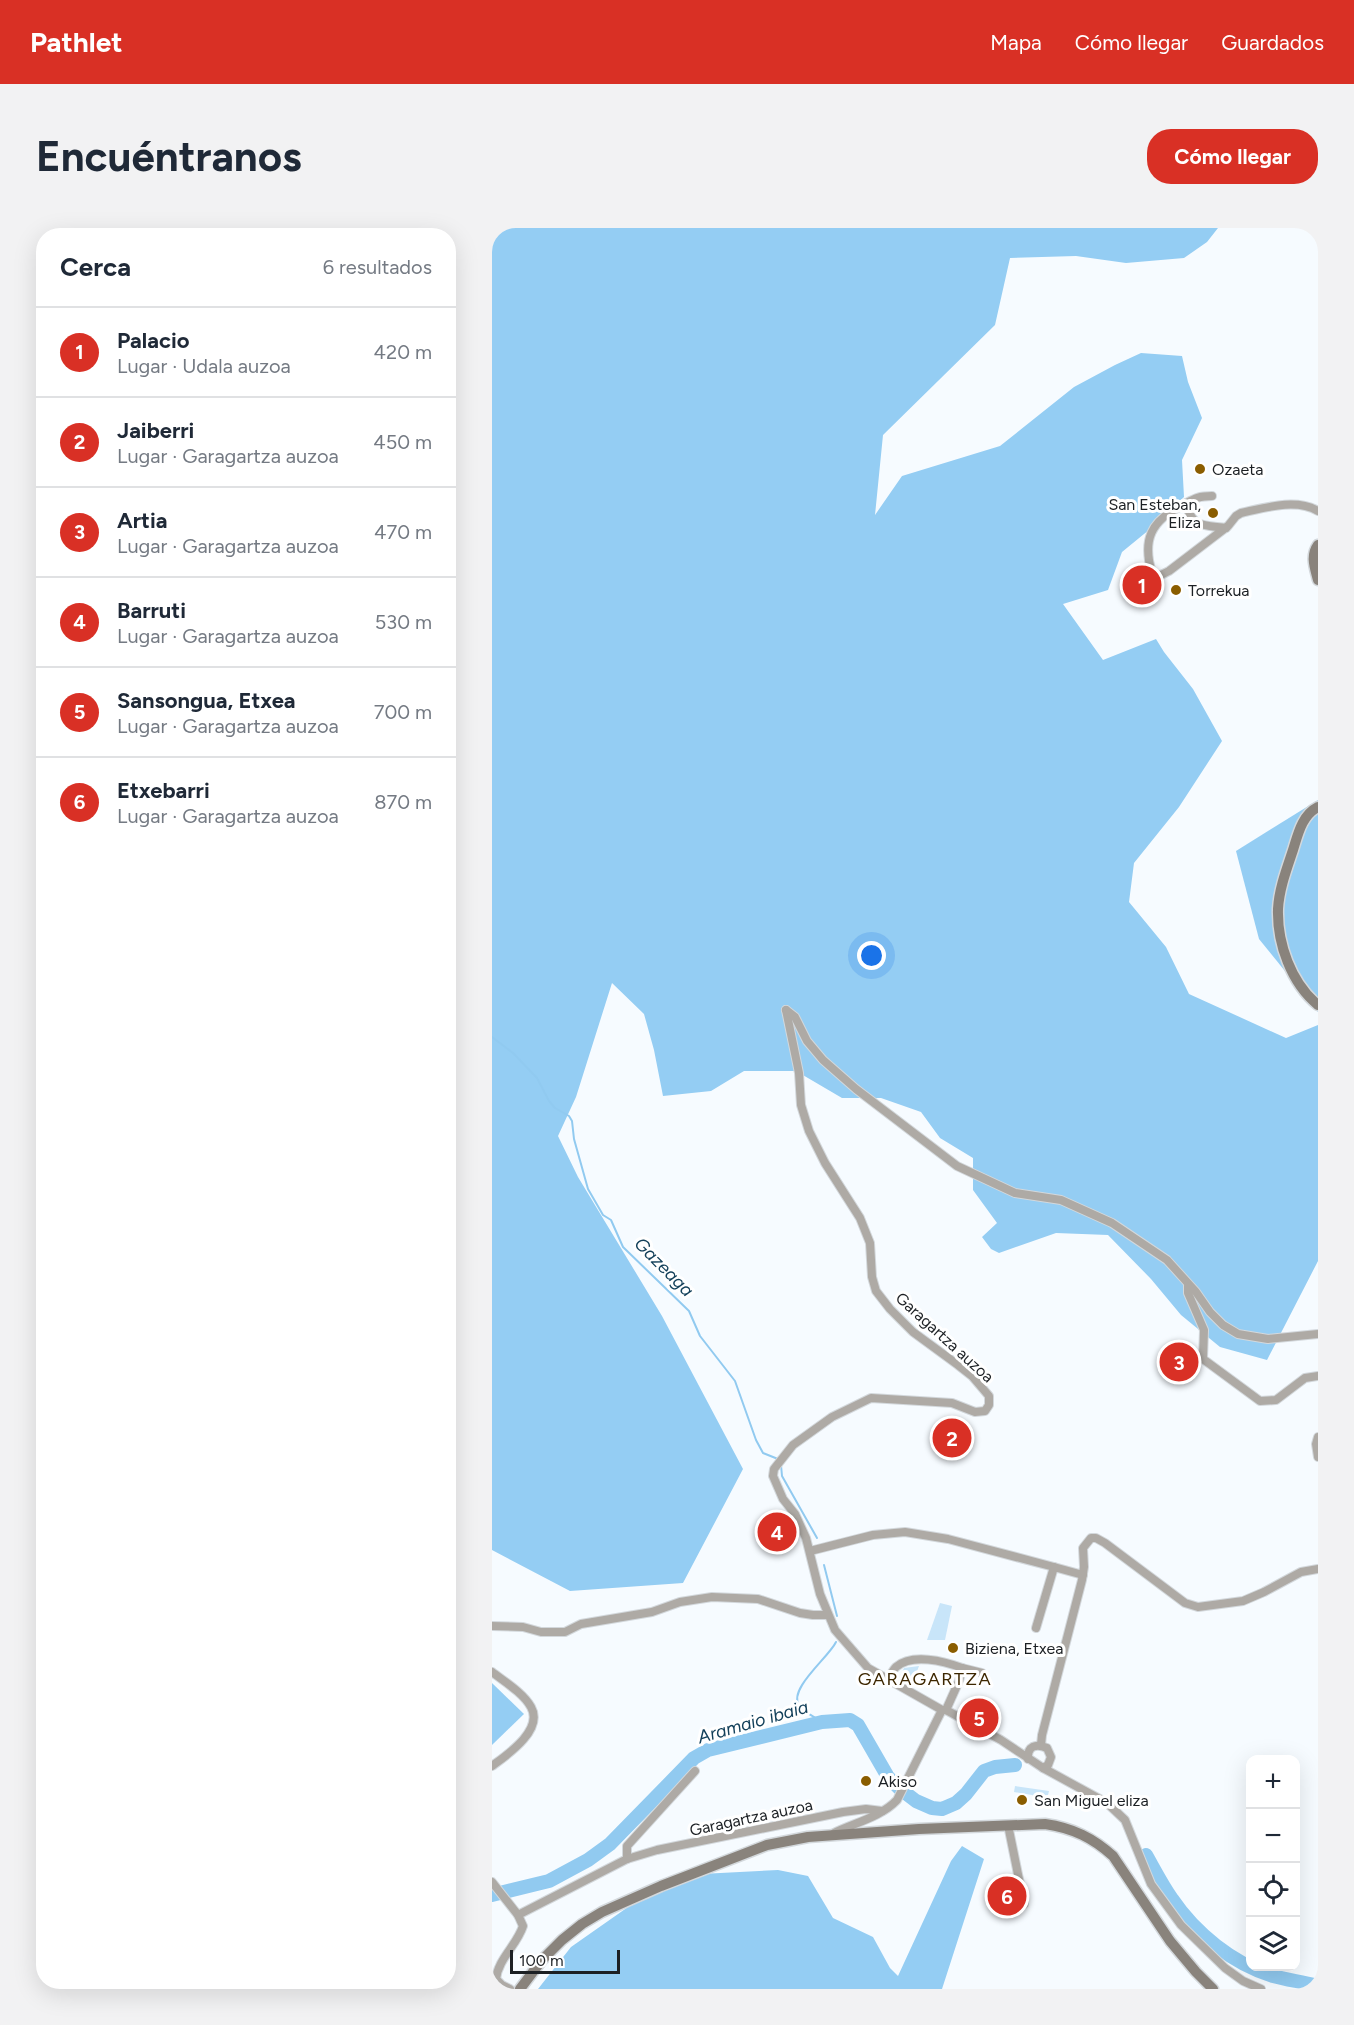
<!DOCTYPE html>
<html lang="es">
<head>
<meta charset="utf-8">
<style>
	:root { --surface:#fff; --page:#f2f2f3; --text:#1f2937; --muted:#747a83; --line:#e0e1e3; --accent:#d93025 }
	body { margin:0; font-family:Figtree,sans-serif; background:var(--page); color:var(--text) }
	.controls { position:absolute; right:18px; bottom:18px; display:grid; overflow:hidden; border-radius:12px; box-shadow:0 6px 24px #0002 }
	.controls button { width:54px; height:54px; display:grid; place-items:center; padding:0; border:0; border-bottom:2px solid var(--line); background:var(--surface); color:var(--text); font:30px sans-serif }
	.scale { position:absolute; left:18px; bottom:15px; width:110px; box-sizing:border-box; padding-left:6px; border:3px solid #1c2024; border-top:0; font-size:16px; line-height:21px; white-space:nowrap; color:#1c2024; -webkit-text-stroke:4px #fff; paint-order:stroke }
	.you { position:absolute; left:380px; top:728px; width:21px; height:21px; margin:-15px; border:4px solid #fff; border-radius:50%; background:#1a73e8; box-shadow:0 0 0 9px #1a73e833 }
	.badge { display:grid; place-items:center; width:39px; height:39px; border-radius:50%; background:var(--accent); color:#fff; font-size:20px; font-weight:700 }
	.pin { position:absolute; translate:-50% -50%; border:3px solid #fff; box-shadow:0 2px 6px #0006 }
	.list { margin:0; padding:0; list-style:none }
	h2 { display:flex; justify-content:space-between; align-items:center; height:78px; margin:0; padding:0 24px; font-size:26px }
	h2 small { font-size:20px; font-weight:400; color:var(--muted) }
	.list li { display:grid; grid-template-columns:39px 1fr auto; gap:18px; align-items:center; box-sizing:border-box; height:90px; padding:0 24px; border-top:2px solid var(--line) }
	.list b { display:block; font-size:22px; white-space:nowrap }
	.list p { margin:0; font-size:20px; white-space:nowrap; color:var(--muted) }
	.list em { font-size:20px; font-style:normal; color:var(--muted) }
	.icon { flex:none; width:33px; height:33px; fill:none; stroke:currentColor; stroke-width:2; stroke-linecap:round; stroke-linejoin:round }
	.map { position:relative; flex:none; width:826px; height:1761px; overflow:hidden; border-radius:24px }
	header { display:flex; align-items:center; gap:36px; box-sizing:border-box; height:84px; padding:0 30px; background:var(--accent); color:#fff }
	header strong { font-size:28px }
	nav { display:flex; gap:33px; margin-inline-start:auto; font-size:21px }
	.intro { display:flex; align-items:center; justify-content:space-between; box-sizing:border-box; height:144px; padding:0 36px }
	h1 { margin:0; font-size:42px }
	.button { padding:15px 27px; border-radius:24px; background:var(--accent); color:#fff; font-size:21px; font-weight:700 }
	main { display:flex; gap:36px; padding:0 36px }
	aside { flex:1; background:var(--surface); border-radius:24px; box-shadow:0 6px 24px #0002 }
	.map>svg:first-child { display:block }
</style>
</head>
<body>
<header>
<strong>Pathlet</strong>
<nav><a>Mapa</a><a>Cómo llegar</a><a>Guardados</a></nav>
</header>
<div class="intro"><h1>Encuéntranos</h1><a class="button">Cómo llegar</a></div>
<main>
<aside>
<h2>Cerca<small>6 resultados</small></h2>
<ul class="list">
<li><span class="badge">1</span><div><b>Palacio</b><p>Lugar · Udala auzoa</p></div><em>420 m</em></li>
<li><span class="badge">2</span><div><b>Jaiberri</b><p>Lugar · Garagartza auzoa</p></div><em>450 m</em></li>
<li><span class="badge">3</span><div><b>Artia</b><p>Lugar · Garagartza auzoa</p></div><em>470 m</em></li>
<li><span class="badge">4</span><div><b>Barruti</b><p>Lugar · Garagartza auzoa</p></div><em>530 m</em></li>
<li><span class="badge">5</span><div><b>Sansongua, Etxea</b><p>Lugar · Garagartza auzoa</p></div><em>700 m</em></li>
<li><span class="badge">6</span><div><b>Etxebarri</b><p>Lugar · Garagartza auzoa</p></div><em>870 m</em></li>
</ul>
</aside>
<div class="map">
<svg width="826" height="1761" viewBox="0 0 826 1761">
	<rect width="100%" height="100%" fill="#f6fbff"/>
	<g fill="#c8e5f9">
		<polygon points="448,1375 460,1378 453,1412 435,1412"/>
		<polygon points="427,1438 420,1457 407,1450 412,1440"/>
		<polygon points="523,1558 557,1563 554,1575 545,1574 545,1570 540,1567 522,1564"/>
	</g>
	<g fill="#94cdf3">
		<polygon points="0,0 726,0 715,14 692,30 634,35 584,28 518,30 503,97 391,207 383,287 410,248 508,218 582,159 623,137 649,125 690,128 696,154 710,190 690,232 692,269 663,297 630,324 616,362 571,376 611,432 664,411 672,424 701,461 730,513 687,579 642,635 637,674 674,719 697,766 794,810 826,797 826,1033 775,1132 728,1119 689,1087 659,1051 616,1007 564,1005 507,1025 499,1021 490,1009 505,995 481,962 481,930 448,910 429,884 389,870 350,870 304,843 252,843 219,863 171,868 162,822 152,786 120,755 84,869 66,908 86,949 170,1088 251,1241 191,1355 78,1363 0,1322"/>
		<polygon points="826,572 826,784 767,711 744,623"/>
		<polygon points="0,1455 32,1486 0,1517"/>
		<polygon points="470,1618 492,1631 450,1761 46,1761 79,1719 146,1672 209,1646 286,1642 316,1648 341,1690 381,1709 398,1740 406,1748 459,1633"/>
	</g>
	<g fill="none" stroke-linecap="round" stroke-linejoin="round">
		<g stroke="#91caf0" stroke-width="2">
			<polyline points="0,809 21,825 45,850 57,873 63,880 77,888 80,893 82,911 96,961 111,987 119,992 131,1019 197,1083 208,1108 243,1153 264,1212 271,1225 286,1231"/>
			<polyline points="289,1237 290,1248 325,1310"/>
			<polyline points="332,1337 345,1388"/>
			<path d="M330 1494C323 1489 311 1484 307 1477 296 1461 337 1429 344 1414"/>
		</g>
		<g stroke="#91caf0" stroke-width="14">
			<path d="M654 1627C662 1641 670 1657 680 1671 703 1705 741 1736 781 1748 796 1752 811 1754 826 1758"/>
			<polyline points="0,1667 57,1653 96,1632 118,1616 202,1530 216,1522 330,1494 358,1492 366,1497 396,1549 407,1560 424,1573 440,1580 450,1581 464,1575 474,1566 492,1543 503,1539 523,1537"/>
		</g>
		<g stroke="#d3d8dc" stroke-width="10">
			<g id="street">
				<path d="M720 268C705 268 702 271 689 278 659 293 650 312 660 345L667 348 677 343 736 298 744 288 749 285C772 280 804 270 826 283"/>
				<path d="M694 275C700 300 711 297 734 300"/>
				<polyline points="294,782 307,845 309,877 317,903 333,935 368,990 378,1015 380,1049 384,1063 398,1081 421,1104 466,1137 480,1148 497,1168 497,1177 493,1183 483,1184 460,1175 379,1170 340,1189 301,1217 282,1241 281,1248 291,1271 303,1286 314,1310 328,1366 343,1402 376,1440 450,1482 454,1482 509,1512 551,1540 615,1575 633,1592 659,1656 689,1697 733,1740 751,1753 769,1761"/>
				<polyline points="294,782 303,789 315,813 331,832 364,861 465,938 523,965 569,972 620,995 675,1032 704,1064 718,1084 731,1097 746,1106 776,1111 826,1106"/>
				<polyline points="696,1058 696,1065 712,1102 711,1131 768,1173 784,1172 813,1150 826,1148"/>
				<polyline points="826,1209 824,1216 826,1229"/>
				<polyline points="318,1323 381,1307 413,1304 456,1311 562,1339"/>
				<polyline points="0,1398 31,1399 49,1404 73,1404 89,1396 160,1384 188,1374 220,1369 266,1371 308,1385 321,1387 336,1387"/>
				<polyline points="544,1400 562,1339 591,1347"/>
				<polyline points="470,1440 490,1445"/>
				<path d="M0 1444C13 1454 31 1465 39 1479 52 1502 15 1527 0 1538"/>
				<path d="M396 1451C398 1448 401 1442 404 1439 420 1425 452 1433 470 1440L467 1453 454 1482"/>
				<polyline points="549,1517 550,1507 590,1352 592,1339 591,1320 599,1310 604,1310 613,1315 693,1375 706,1379 751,1373 772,1364 809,1344 826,1341"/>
				<path d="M536 1531C535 1518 544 1515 555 1520L559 1529 556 1537 551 1540"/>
				<polyline points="516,1597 532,1676"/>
				<path d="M342 1605C362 1595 389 1589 405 1572L450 1482"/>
				<polyline points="135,1631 135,1618 203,1543"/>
				<path d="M0 1654 26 1687 31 1698C25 1717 6 1731 4 1751L10 1757 18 1761"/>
				<polyline points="26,1687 135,1631 165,1622 351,1584 374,1581 390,1583"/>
			</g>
		</g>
		<g stroke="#d3d8dc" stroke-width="13">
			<g id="secondary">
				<path d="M826 317C818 328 823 340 826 352"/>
				<path d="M826 579C810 587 806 606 801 622 795 640 787 661 786 681 785 715 799 755 826 777"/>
				<path d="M28 1761 50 1732 70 1712 90 1696 110 1684 169 1658 275 1617 316 1609 427 1601 553 1596C581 1600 601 1610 621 1628L678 1713 704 1744 721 1761"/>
			</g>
		</g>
		<use href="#street" stroke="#aeaaa5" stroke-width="8"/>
		<use href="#secondary" stroke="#89837c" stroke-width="10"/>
	</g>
	<g fill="#8a5d00" stroke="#fff" stroke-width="2">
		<circle cx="708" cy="241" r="6"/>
		<circle cx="721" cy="285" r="6"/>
		<circle cx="684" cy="362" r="6"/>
		<circle cx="461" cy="1420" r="6"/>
		<circle cx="374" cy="1553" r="6"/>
		<circle cx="530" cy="1572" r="6"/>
	</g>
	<g text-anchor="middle" stroke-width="6" stroke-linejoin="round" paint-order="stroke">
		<g font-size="16" fill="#1c2024" stroke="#fff" text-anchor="start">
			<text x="720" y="247">Ozaeta</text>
			<text x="709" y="282" text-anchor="end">San Esteban,<tspan x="709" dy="18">Eliza</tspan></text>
			<text x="696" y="368">Torrekua</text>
			<text x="473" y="1426">Biziena, Etxea</text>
			<text x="386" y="1559">Akiso</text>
			<text x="542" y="1578">San Miguel eliza</text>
		</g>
		<g font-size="16" fill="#1c2024" stroke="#fff">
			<text transform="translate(453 1109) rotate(42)" y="6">Garagartza auzoa</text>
			<text transform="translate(259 1589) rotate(-12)" y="6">Garagartza auzoa</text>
		</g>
		<g font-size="18" font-style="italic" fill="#13405a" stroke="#fff">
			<text transform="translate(172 1039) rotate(45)" y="6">Gazeaga</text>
			<text transform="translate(261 1494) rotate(-16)" y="6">Aramaio ibaia</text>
		</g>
		<g font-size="18" letter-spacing="1.5" fill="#3d2701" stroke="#fff">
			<text x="433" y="1457">GARAGARTZA</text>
		</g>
	</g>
</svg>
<div class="controls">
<button>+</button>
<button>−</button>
<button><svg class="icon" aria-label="locate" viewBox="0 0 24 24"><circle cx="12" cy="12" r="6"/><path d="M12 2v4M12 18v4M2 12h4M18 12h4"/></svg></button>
<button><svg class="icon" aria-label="layers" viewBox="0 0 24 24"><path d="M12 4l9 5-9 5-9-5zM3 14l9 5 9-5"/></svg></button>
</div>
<div class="scale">100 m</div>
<div class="you"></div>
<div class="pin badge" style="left:650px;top:357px">1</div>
<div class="pin badge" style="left:460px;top:1210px">2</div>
<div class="pin badge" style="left:687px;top:1134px">3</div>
<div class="pin badge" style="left:285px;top:1304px">4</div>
<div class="pin badge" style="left:487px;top:1490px">5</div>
<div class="pin badge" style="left:515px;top:1668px">6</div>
</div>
</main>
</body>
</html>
